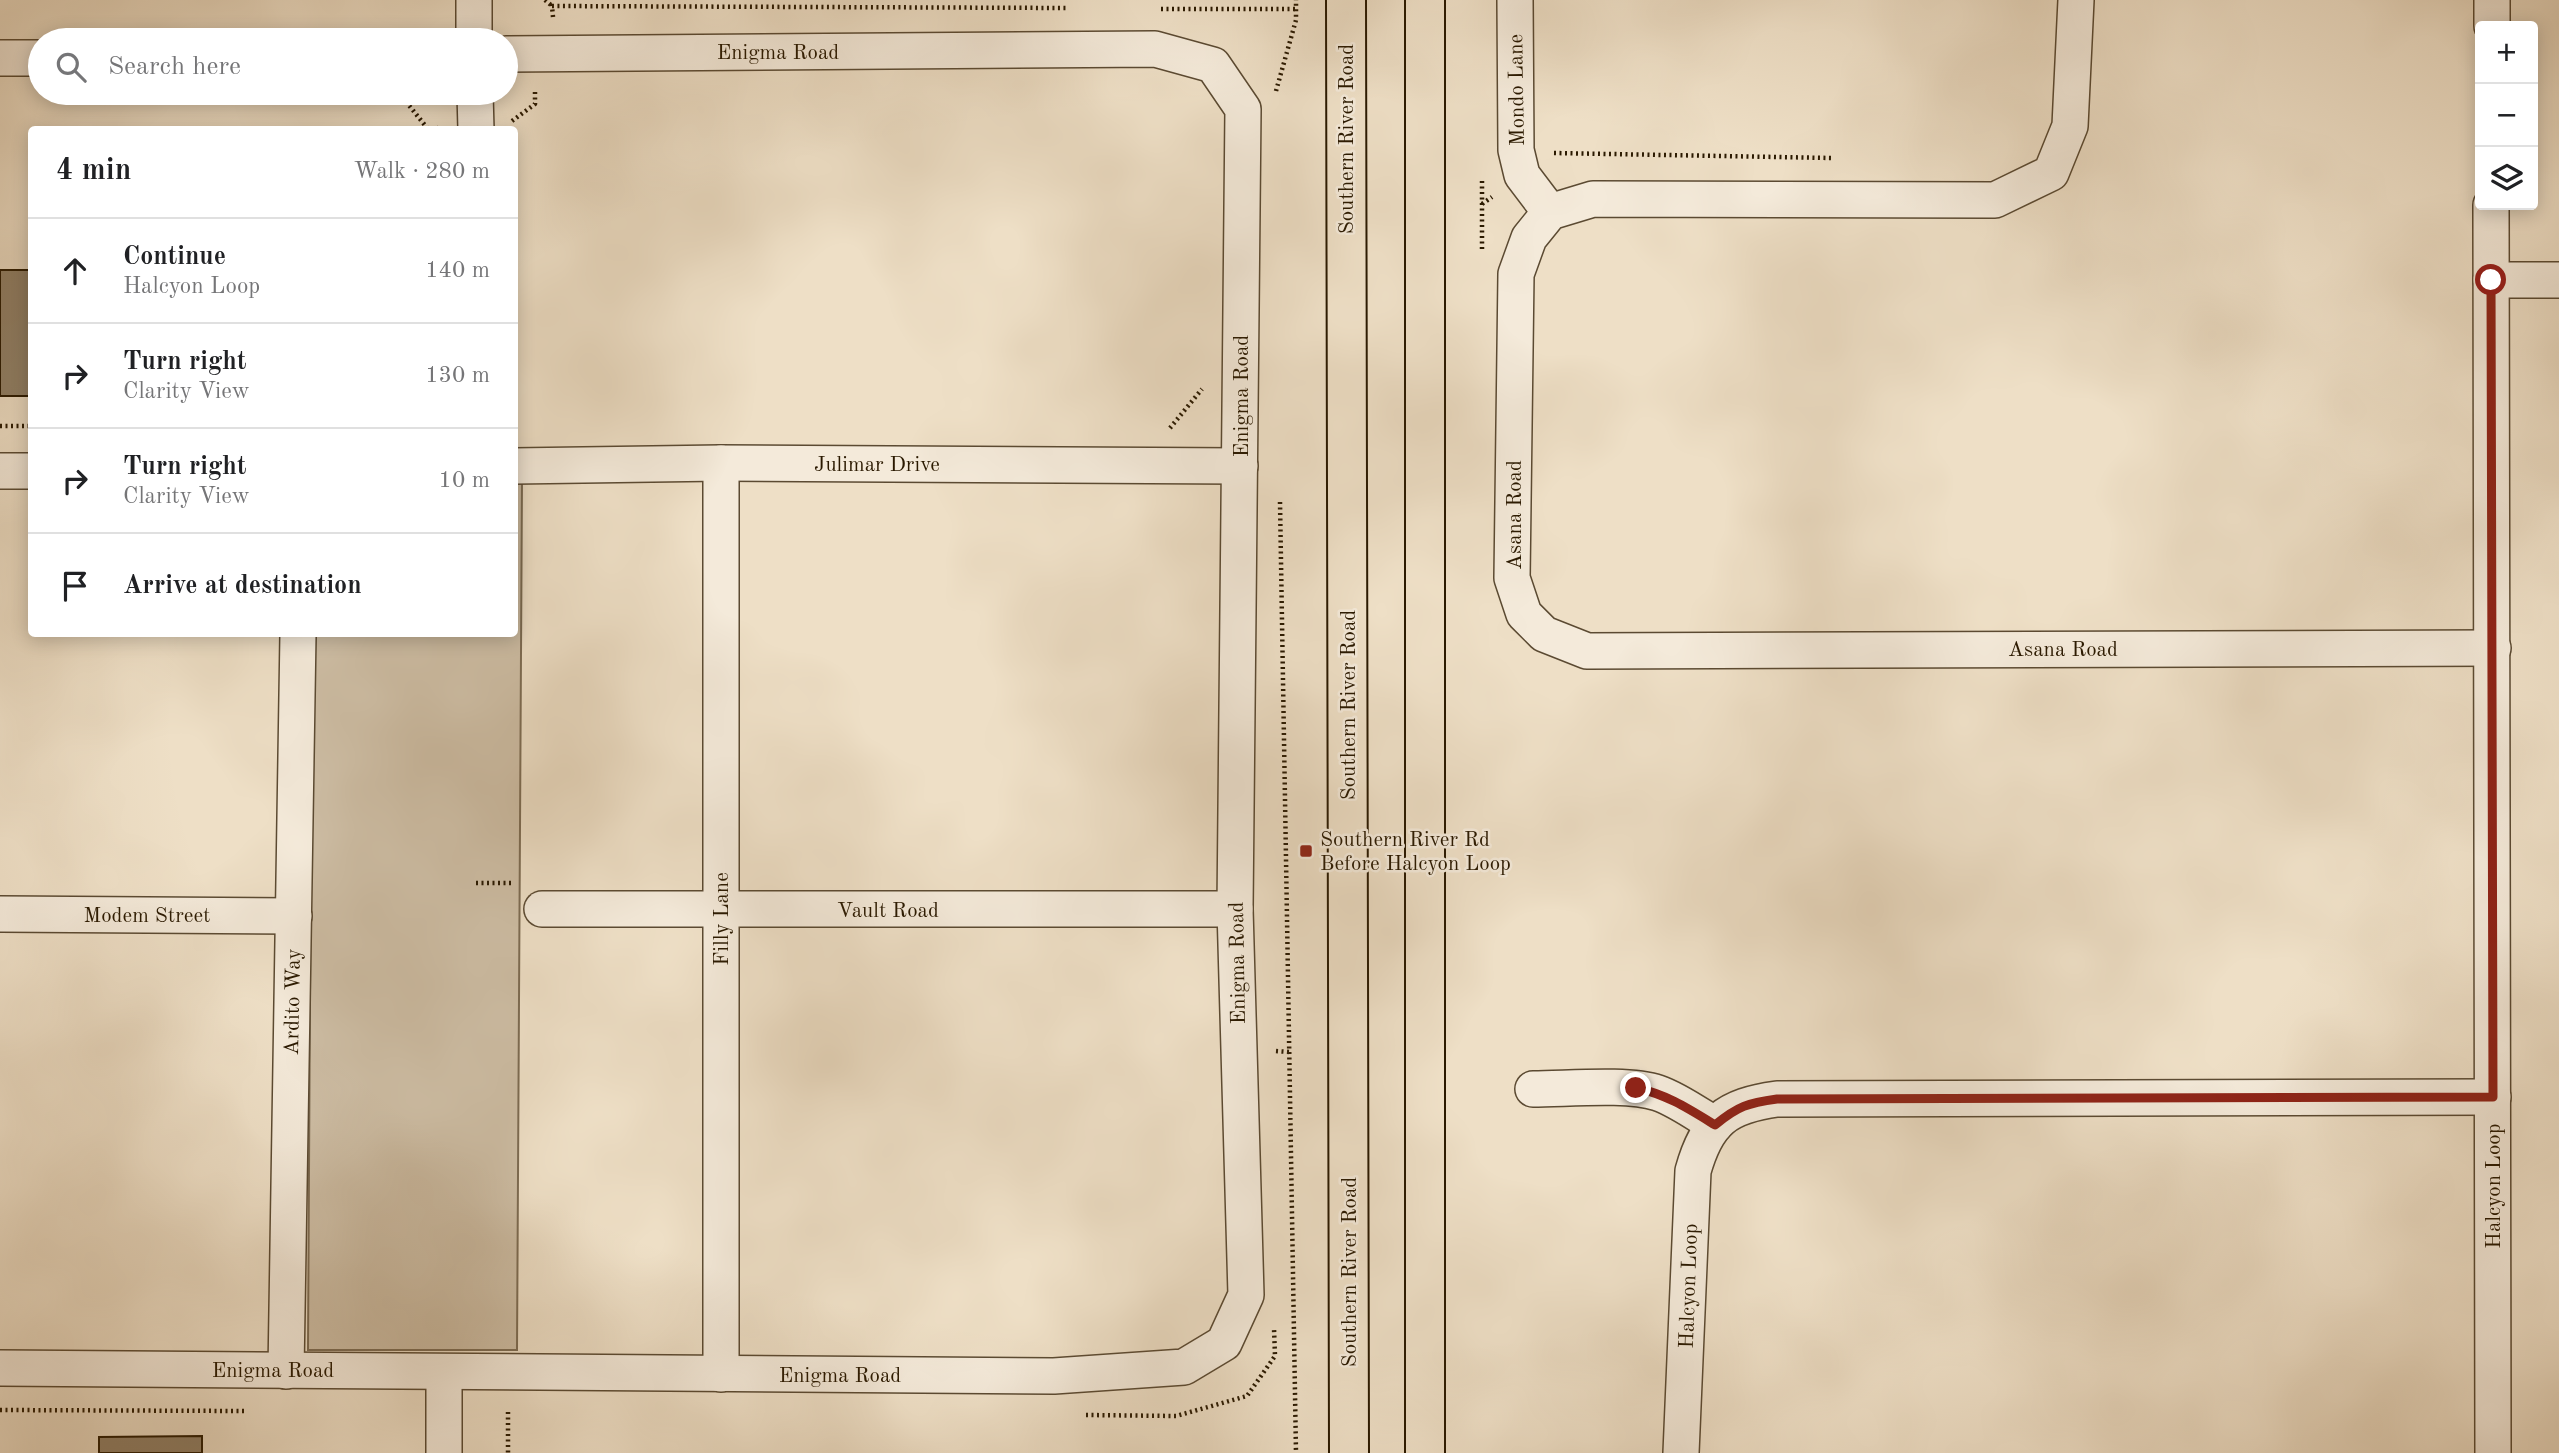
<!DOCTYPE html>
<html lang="en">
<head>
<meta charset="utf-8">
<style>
	:root { --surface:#fff; --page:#f2f2f2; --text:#202124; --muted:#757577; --line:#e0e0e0 }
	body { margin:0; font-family:"Old Standard TT",serif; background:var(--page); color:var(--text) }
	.controls { position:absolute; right:21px; top:21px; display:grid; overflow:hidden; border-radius:7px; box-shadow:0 4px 18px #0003 }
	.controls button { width:63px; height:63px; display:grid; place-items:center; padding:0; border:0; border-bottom:2px solid var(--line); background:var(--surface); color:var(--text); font:35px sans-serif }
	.stop { position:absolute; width:21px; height:21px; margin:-16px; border:5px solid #8f2418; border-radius:50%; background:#fff }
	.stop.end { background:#8f2418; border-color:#fff; box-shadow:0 2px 7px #0008 }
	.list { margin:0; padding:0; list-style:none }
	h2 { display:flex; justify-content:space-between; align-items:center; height:91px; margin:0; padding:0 28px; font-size:30px }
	h2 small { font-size:23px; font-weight:400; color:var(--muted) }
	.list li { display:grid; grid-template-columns:46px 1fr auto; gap:21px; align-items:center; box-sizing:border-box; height:105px; padding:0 28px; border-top:2px solid var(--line) }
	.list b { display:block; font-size:26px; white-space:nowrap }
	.list p { margin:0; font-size:23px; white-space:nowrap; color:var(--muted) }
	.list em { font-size:23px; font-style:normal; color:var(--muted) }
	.icon { flex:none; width:38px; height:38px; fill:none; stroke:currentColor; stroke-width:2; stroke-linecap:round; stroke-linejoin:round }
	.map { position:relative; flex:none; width:2559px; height:1453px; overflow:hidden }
	.search { position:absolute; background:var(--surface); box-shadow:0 4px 18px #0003; left:28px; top:28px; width:490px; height:77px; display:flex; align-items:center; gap:18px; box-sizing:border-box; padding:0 24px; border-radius:38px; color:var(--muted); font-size:26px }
	.panel { position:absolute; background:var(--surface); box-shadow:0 4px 18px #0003; left:28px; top:126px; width:490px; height:511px; border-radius:7px }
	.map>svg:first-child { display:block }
</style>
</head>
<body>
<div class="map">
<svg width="2559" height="1453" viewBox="0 0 2559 1453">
	<rect width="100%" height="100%" fill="#eedfc6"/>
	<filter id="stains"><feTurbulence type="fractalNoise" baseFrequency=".00286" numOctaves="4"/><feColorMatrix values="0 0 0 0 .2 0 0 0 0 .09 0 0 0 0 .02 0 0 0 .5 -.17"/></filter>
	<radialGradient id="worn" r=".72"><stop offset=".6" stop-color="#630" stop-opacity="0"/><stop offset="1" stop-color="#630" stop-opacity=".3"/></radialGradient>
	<polygon fill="#cdbda4" stroke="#7c6b52" stroke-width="2" points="514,479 522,479 517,1350 308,1350 312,634 514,634"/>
	<g fill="#908067" stroke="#2a1900" stroke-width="2">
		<rect x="0" y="270" width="32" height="126"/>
		<polygon points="202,1436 202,1453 99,1453 99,1437"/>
	</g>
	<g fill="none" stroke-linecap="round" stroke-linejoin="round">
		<g stroke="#5b4a32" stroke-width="38">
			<g id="minor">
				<polyline points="1515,0 1516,150 1522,175 1550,212"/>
				<polyline points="2076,0 2070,126 2051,173 1995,200 1593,199 1550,212 1529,238 1516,274 1512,578 1524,614 1544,634 1587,651 2493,648"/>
				<polyline points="2492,26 2492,0"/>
				<polyline points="474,40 474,0"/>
				<polyline points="0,58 40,58"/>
				<polyline points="475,93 476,130"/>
				<polyline points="2491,205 2493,1453"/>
				<polyline points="2491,280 2559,280"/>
				<polyline points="721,463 721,1374"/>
				<polyline points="514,466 721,463 1240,466"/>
				<polyline points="0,471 32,471"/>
				<polyline points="542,909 1235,909"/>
				<polyline points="0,914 294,916"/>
				<path d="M1533 1089C1567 1089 1628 1083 1658 1093 1678 1100 1697 1114 1715 1125"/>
				<polyline points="0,1368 1054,1376 1184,1367 1224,1343 1246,1295 1235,909 1243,109 1213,65 1155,49 506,54"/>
				<polyline points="286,1371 298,634"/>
				<polyline points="444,1372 444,1453"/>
				<path d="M1681 1453 1693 1171C1707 1121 1726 1106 1777 1099L2493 1097"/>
			</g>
		</g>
		<g stroke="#2a1900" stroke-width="42">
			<g id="primary">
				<polyline points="1346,0 1349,1453"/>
				<polyline points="1425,0 1425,1453"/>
			</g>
		</g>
		<g stroke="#2a1900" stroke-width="4.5" stroke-dasharray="2 3.5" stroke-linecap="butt">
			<polyline points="545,0 552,6"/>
			<polyline points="1161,9 1296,9"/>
			<polyline points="553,17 552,6 1068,8"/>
			<polyline points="1276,91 1296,20 1296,0"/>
			<polyline points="399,93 428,129 438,128"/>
			<polyline points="512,121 535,104 535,89"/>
			<polyline points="1554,153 1832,158"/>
			<polyline points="1482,181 1482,250"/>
			<polyline points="1482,204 1492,197"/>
			<polyline points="0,426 32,426"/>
			<polyline points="1170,428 1202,389"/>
			<polyline points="1280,502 1296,1453"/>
			<polyline points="476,883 514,883"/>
			<polyline points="1276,1051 1289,1052"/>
			<polyline points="0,1410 244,1411"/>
			<polyline points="508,1412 508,1453"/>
			<polyline points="1086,1415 1176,1416 1247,1396 1275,1356 1274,1328"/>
		</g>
		<use href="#minor" stroke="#f4eada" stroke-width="35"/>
		<use href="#primary" stroke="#eedfc6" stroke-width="38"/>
	</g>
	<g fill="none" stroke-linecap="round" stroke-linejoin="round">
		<path stroke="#8f2418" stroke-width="9" d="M1636 1088C1666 1094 1689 1109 1715 1125 1738 1106 1748 1103 1777 1099L2493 1097 2491 280"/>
	</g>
	<rect fill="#8f2418" stroke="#f4eada" stroke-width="2.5" x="1299" y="844" width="14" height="14" rx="3.5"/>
	<g text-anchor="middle" stroke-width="5" stroke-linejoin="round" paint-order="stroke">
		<g font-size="21" fill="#2a1900" stroke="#f4eada">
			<text x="778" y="59">Enigma Road</text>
			<text transform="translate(1516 90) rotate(-91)" y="7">Mondo Lane</text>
			<text transform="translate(1346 139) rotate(-90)" y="7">Southern River Road</text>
			<text transform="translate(1241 396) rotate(-90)" y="7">Enigma Road</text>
			<text x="877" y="471">Julimar Drive</text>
			<text transform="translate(1514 515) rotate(-90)" y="7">Asana Road</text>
			<text x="2063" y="656">Asana Road</text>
			<text transform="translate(1348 705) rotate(-90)" y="7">Southern River Road</text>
			<text x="888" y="917">Vault Road</text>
			<text x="147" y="922">Modem Street</text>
			<text transform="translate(721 919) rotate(-90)" y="7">Filly Lane</text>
			<text transform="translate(1237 963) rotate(-91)" y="7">Enigma Road</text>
			<text transform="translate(292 1002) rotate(-89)" y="7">Ardito Way</text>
			<text transform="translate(2493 1186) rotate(-90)" y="7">Halcyon Loop</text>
			<text transform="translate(1349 1272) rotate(-90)" y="7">Southern River Road</text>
			<text transform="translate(1688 1286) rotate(-88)" y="7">Halcyon Loop</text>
			<text x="273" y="1377">Enigma Road</text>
			<text x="840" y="1382">Enigma Road</text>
		</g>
		<g font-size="21" fill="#2a1900" stroke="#f4eada" text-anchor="start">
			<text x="1320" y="846">Southern River Rd<tspan x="1320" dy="24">Before Halcyon Loop</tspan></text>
		</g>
	</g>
	<rect width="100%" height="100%" filter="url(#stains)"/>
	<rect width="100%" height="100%" fill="url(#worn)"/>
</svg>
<div class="controls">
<button>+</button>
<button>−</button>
<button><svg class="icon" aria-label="layers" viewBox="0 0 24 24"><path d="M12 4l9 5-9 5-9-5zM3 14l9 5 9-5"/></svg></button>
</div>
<div class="stop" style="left:2491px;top:280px"></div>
<div class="stop end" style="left:1636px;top:1088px"></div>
<div class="search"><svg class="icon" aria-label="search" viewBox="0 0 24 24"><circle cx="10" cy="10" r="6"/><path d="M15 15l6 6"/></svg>Search here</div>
<section class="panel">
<h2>4 min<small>Walk · 280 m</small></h2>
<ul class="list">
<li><svg class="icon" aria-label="ahead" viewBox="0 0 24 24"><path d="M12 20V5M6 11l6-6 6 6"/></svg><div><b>Continue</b><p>Halcyon Loop</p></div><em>140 m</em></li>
<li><svg class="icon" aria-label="right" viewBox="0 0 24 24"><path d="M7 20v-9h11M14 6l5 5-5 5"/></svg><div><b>Turn right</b><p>Clarity View</p></div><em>130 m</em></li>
<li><svg class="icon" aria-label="right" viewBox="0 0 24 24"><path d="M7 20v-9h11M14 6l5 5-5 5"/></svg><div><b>Turn right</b><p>Clarity View</p></div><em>10 m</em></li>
<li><svg class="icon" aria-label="arrive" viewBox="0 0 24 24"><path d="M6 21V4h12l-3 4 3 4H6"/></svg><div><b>Arrive at destination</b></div></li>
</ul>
</section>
</div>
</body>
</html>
